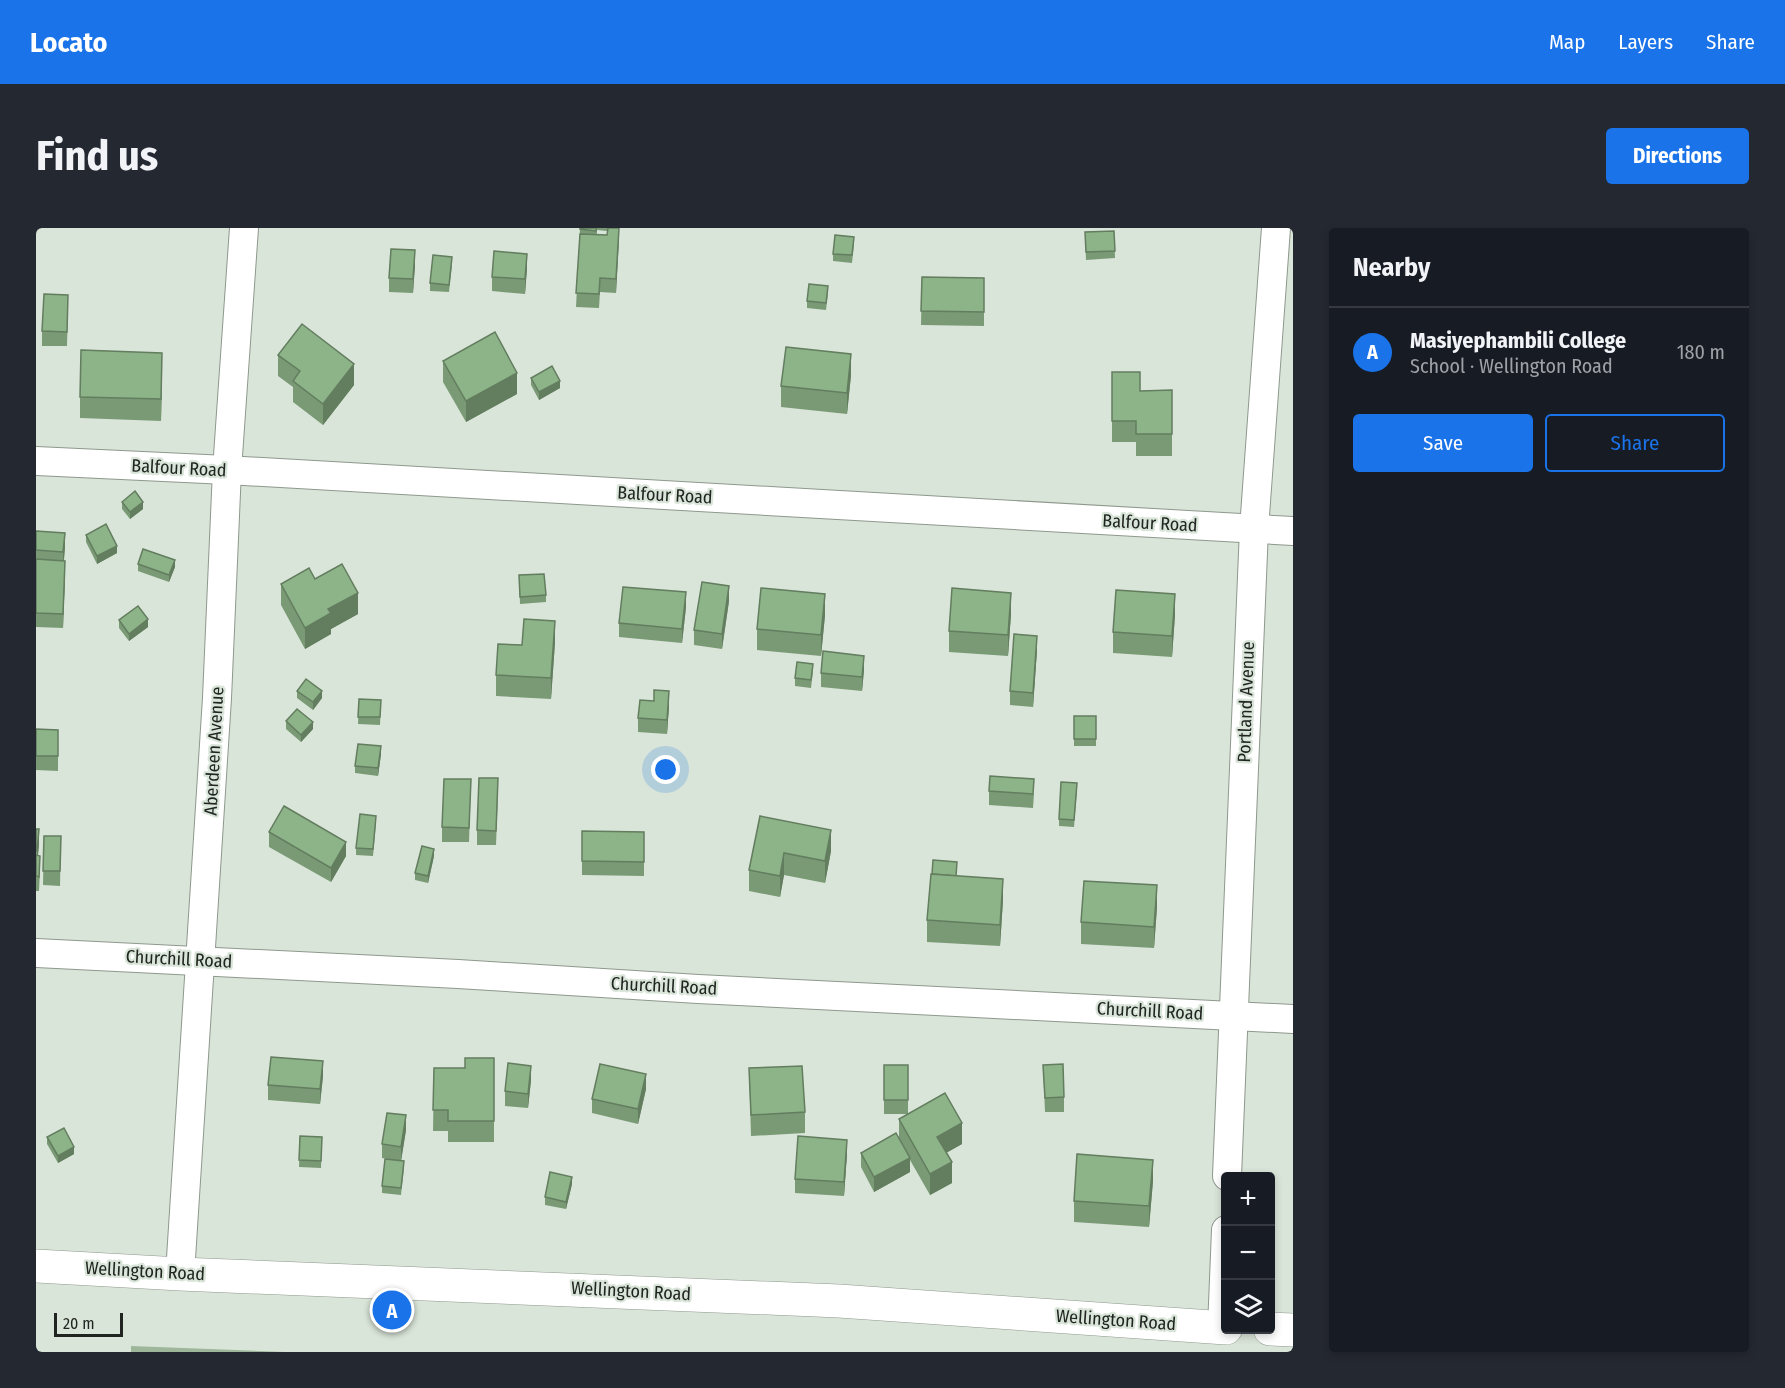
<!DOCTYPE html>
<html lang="en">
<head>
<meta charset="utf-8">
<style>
	:root { --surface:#171b24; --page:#242831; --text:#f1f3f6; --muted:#9ea1a6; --line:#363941; --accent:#1a73e8 }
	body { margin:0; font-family:"Fira Sans Condensed",sans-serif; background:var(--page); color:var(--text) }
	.controls { position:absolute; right:18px; bottom:18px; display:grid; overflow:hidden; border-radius:6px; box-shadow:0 3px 9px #0003 }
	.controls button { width:54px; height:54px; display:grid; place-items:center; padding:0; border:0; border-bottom:2px solid var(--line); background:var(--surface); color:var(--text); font:30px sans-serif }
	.scale { position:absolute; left:18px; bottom:15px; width:69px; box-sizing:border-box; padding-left:6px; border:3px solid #212521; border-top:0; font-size:16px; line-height:21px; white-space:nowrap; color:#212521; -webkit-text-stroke:4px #dae5d9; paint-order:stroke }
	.you { position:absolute; left:630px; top:542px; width:21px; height:21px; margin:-15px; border:4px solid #fff; border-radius:50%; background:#1a73e8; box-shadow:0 0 0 9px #1a73e833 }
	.badge { display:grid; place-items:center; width:39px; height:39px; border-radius:50%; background:var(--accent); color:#fff; font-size:20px; font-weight:700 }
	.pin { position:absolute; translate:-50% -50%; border:3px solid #fff; box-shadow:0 2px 6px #0006 }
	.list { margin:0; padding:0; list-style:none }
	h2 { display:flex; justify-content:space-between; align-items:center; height:78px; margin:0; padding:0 24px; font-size:26px }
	h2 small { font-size:20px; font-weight:400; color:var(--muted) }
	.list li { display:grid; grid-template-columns:39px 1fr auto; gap:18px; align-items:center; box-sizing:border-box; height:90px; padding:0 24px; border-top:2px solid var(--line) }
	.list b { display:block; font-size:22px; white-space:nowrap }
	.list p { margin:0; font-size:20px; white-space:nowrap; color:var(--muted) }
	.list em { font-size:20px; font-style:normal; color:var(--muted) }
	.actions { display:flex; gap:12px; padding:18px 24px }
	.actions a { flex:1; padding:14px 0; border:2px solid var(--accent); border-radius:6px; text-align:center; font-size:21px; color:var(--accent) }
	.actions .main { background:var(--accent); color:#fff }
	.icon { flex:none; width:33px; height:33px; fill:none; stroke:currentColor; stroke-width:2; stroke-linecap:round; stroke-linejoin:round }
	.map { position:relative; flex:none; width:1257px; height:1124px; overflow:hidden; border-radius:6px }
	header { display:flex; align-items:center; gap:36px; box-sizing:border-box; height:84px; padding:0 30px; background:var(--accent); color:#fff }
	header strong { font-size:28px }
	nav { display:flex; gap:33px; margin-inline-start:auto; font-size:21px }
	.intro { display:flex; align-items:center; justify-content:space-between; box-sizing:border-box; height:144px; padding:0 36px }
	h1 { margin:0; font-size:42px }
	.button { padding:15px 27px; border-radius:6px; background:var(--accent); color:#fff; font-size:21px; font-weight:700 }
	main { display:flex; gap:36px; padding:0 36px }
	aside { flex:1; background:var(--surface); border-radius:6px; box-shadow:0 3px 9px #0003 }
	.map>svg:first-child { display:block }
</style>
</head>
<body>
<header>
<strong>Locato</strong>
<nav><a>Map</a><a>Layers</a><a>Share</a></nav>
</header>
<div class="intro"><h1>Find us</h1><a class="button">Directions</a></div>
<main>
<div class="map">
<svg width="1257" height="1124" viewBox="0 0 1257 1124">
	<defs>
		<pattern id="forest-crowns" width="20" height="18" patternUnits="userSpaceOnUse" patternTransform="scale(1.5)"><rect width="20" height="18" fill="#9eb79b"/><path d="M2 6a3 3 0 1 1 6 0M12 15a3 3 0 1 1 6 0" fill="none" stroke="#80957e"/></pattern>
	</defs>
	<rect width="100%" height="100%" fill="#dae5d9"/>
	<polygon fill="url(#forest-crowns)" points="95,1118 249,1124 95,1124"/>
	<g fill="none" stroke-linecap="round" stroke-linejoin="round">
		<g stroke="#8e988d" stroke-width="30">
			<g id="minor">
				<polyline points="0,233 191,242 1257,303"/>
				<polyline points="0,725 422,746 662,761 1257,791"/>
				<polyline points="1191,948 1218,301 1240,0"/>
				<polyline points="144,1046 181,470 191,242 208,0"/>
				<polyline points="1186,1100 1190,1002"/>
			</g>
		</g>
		<g stroke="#8e988d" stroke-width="34">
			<g id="major">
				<polyline points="0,1038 144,1046 803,1073 1190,1100"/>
				<polyline points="1234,1101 1257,1102"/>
			</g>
		</g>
		<use href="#minor" stroke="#fff" stroke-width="28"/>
		<use href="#major" stroke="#fff" stroke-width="33"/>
	</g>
	<g fill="#799a75" fill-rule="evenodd">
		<path d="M544 0H583L580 65 564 64 563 80 540 79ZM561 2 571 3V7H561Z"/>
		<polygon points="1078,3 1079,30 1050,32 1049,4"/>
		<polygon points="818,16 816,35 797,33 797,26"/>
		<polygon points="379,36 377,65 353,64 353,50"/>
		<polygon points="416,37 413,64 394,63 394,55"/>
		<polygon points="491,40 489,66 456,63 456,49"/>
		<polygon points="886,49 948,50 948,98 885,97"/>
		<polygon points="792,66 790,82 771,80 771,73"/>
		<polygon points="32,81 31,118 6,118 6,103"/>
		<polygon points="242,127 318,157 287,197 257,174 257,159 242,148"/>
		<polygon points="407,133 481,166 430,194 407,154"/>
		<polygon points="1076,144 1104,163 1136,162 1136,228 1100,228 1100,214 1076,214"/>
		<polygon points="126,146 125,193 44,190 44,169"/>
		<polygon points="815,147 811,186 745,179 745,158"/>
		<polygon points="495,150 524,160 503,172 495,157"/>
		<polygon points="86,274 107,281 94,291 86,281"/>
		<polygon points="0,303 29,319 28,333 29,347 27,400 0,399"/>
		<polygon points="50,307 81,325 61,336 50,314"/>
		<polygon points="102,336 139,339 133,354 102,343"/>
		<polygon points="483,347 510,367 510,374 484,376"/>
		<polygon points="279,351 322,386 295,401 295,406 269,421 245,377 245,356"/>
		<polygon points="693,373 686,421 658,417 658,402"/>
		<polygon points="650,379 646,415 583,409 583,395"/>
		<polygon points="975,386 972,428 913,424 913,403"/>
		<polygon points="789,387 785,428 721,422 721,401"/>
		<polygon points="1139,387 1136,429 1077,425 1077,404"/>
		<polygon points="83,392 112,399 93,413 83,400"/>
		<polygon points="519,414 515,471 460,468 460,447 486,417"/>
		<polygon points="1001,422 997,479 974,477 974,463"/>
		<polygon points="828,442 826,463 785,459 785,445"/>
		<polygon points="777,443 775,460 759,458 759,450"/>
		<polygon points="261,463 286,470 277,482 261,470"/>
		<polygon points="323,471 345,472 344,497 322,496"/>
		<polygon points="633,478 631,506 602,504 602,490"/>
		<rect x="1038" y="488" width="22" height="30"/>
		<polygon points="250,493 277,501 265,514 250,501"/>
		<polygon points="0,501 22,502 22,543 0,542"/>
		<polygon points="345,526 342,548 319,545 319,538"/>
		<polygon points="435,551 433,614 406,614 406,599"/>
		<polygon points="1041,562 1038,599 1023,598 1023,591"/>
		<polygon points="953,563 998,566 997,580 953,577"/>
		<polygon points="462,565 460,617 441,617 441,602"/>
		<polygon points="724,588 795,623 789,655 748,647 744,669 713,663 713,642"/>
		<polygon points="340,595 337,628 320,627 320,620"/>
		<polygon points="0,601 3,616 2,627 4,642 3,663 0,663"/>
		<polygon points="546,603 608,604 608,648 546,647"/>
		<polygon points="233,604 310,628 295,654 233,619"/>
		<polygon points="8,608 25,608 24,658 7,657"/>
		<polygon points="398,628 392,655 379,652 379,645"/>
		<polygon points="920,648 967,672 964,718 891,714 891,692"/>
		<polygon points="1121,679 1118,720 1045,716 1045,694"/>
		<polygon points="458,830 458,914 412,914 412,903 397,903 398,840 429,840"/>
		<polygon points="848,837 872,837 872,886 926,916 910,925 916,955 894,967 874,932 874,944 838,964 825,939 825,925 863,910 863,891 871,886 848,886"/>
		<polygon points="1007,837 1028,869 1028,884 1009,884"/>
		<polygon points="713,840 769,884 769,905 715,908"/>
		<polygon points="287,848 284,876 232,872 232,857"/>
		<polygon points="495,852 492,880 469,878 469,863"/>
		<polygon points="610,861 602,896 556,885 556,871"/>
		<polygon points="370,902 365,933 368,940 365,967 346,965 346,958 364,933 346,930 346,916"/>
		<polygon points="264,908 286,909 285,940 263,939"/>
		<polygon points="11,909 38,926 22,935 11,916"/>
		<polygon points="811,926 808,968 759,965 759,951"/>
		<polygon points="1117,953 1113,999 1038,994 1038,973"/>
		<polygon points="536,956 530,981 509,977 509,969"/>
	</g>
	<g fill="#637d5f">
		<polygon points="583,0 583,12 580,65 580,51"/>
		<polygon points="379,22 379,36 377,65 377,51"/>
		<polygon points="491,26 491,40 489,66 489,51"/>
		<polygon points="126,125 126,146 125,193 125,171"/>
		<polygon points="815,126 815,147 811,186 811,165"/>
		<polygon points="318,136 318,157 287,197 287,176"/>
		<polygon points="481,145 481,166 430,194 430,173"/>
		<polygon points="524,153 524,160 503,172 503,164"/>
		<polygon points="107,274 107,281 94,291 94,284"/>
		<polygon points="29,305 29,319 27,339 27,324"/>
		<polygon points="81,318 81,325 61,336 61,328"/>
		<polygon points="139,332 139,339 133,354 133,347"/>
		<polygon points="29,333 29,347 27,400 27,386"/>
		<polygon points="693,358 693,373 686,421 686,406"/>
		<polygon points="650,364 650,379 646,415 646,401"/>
		<polygon points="322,365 322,386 295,401 295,406 269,421 269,400 292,381"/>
		<polygon points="975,365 975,386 972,428 972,407"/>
		<polygon points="789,366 789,387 785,428 785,407"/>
		<polygon points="1139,366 1139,387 1136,429 1136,408"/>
		<polygon points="112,391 112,399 93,413 93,406"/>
		<polygon points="519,393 519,414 515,471 515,450"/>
		<polygon points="1001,408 1001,422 997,479 997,465"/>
		<polygon points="828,428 828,442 826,463 826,449"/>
		<polygon points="286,463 286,470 277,482 277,474"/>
		<polygon points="633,463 633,478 631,506 631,492"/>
		<polygon points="277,494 277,501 265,514 265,507"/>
		<polygon points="345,518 345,526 342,548 342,540"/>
		<polygon points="3,601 3,616 1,638 1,623"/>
		<polygon points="795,602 795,623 789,655 789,633"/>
		<polygon points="310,614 310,628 295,654 295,640"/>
		<polygon points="398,621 398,628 392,655 392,648"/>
		<polygon points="748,625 748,647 744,669 744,648"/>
		<polygon points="967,651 967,672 964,718 964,697"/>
		<polygon points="1121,657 1121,679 1118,720 1118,699"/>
		<polygon points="287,833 287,848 284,876 284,861"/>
		<polygon points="495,838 495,852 492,880 492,866"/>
		<polygon points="610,846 610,861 602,896 602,881"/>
		<polygon points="370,887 370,902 365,933 365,919"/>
		<polygon points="926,895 926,916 901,930 901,909"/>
		<polygon points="811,912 811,926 808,968 808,954"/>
		<polygon points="38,919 38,926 22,935 22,928"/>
		<polygon points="874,930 874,944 838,964 838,949"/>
		<polygon points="1117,932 1117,953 1113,999 1113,978"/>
		<polygon points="916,934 916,955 894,967 894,946"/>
		<polygon points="536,949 536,956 530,981 530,974"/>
	</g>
	<g fill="#8db388" stroke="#637d5f" stroke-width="1.5">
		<polygon points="544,0 560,0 560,3 544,1"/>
		<polygon points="572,0 583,0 580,51 564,50 563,66 540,65 544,6 571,7"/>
		<polygon points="1078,3 1079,23 1050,24 1049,4"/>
		<polygon points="799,7 818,9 816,27 797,26"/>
		<polygon points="355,21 379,22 377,51 353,50"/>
		<polygon points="458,23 491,26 489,51 456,49"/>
		<polygon points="397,27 416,29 413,57 394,55"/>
		<polygon points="886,49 948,50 948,84 885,83"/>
		<polygon points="773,56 792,58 790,75 771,73"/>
		<polygon points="8,66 32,67 31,104 6,103"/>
		<polygon points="266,96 318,136 287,176 257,153 264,143 242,127"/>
		<polygon points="459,104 481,145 430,173 407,133"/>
		<polygon points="750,119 815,126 811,165 745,158"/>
		<polygon points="45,122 126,125 125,171 44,169"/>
		<polygon points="516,138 524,153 503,164 495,150"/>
		<polygon points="1076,144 1104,144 1104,163 1136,162 1136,206 1100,206 1100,193 1076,193"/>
		<polygon points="99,263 107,274 94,284 86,274"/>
		<polygon points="70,296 81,318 61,328 50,307"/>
		<polygon points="0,303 29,305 27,324 0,322"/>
		<polygon points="107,321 139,332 133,347 102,336"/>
		<polygon points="0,331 29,333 27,386 0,385"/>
		<polygon points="306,336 322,365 292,381 295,385 269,400 245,356 273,340 279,351"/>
		<polygon points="508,346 510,367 484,369 483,347"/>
		<polygon points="666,354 693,358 686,406 658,402"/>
		<polygon points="587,359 650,364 646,401 583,395"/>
		<polygon points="725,360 789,366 785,407 721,401"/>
		<polygon points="916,360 975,365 972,407 913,403"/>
		<polygon points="1080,362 1139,366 1136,408 1077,404"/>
		<polygon points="102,378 112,391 93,406 83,392"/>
		<polygon points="488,391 519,393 515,450 460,447 462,416 486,417"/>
		<polygon points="978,406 1001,408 997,465 974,463"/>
		<polygon points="787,423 828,428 826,449 785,445"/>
		<polygon points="761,434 777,436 775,452 759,450"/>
		<polygon points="270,451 286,463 277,474 261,463"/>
		<polygon points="618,462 633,463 631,492 602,490 604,472 618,473"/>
		<polygon points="323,471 345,472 344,489 322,489"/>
		<polygon points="261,481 277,494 265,507 250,493"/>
		<rect x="1038" y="488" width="22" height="23"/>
		<polygon points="0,501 22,502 22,528 0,528"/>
		<polygon points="322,516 345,518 342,540 319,538"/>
		<polygon points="954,548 998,551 997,566 953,563"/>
		<polygon points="443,550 462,550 460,603 441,602"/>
		<polygon points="408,551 435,551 433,600 406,599"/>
		<polygon points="1025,554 1041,555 1038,592 1023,591"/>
		<polygon points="248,578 310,614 295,640 233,604"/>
		<polygon points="324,586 340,588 337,621 320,620"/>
		<polygon points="724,588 795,602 789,633 748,625 744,648 713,642"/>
		<polygon points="0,601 3,601 1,623 0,623"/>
		<polygon points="546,603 608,604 608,634 546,633"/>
		<polygon points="8,608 25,608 24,643 7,643"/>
		<polygon points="386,618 398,621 392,648 379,645"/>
		<polygon points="0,627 4,628 3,649 0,648"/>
		<polygon points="897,632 921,634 920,648 896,646"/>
		<polygon points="895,646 967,651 964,697 891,692"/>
		<polygon points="1048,653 1121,657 1118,699 1045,694"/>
		<polygon points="235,829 287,833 284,861 232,857"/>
		<polygon points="429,830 458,830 458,893 412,893 412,882 397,882 398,840 429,840"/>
		<polygon points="472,835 495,838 492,866 469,863"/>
		<polygon points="564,836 610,846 602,881 556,871"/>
		<polygon points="1027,836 1028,869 1009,870 1007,837"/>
		<rect x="848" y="837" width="24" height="35"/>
		<polygon points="766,838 769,884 715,887 713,840"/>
		<polygon points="909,865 926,895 901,909 916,934 894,946 863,891"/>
		<polygon points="351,885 370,887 365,919 346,916"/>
		<polygon points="28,900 38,919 22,928 11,909"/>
		<polygon points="860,905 874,930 838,949 825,925"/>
		<polygon points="264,908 286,909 285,933 263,932"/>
		<polygon points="762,908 811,912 808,954 759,951"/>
		<polygon points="1041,926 1117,932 1113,978 1038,973"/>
		<polygon points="349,931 368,933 365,960 346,958"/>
		<polygon points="514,944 536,949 530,974 509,969"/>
	</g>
	<g text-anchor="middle" stroke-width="4.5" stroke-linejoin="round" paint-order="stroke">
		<g font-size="18" fill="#212521" stroke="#dae5d9">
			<text transform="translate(143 240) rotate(3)" y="6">Balfour Road</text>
			<text transform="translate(629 267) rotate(3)" y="6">Balfour Road</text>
			<text transform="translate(1114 295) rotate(3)" y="6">Balfour Road</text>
			<text transform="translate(1210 474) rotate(-88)" y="6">Portland Avenue</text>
			<text transform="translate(178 523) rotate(-87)" y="6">Aberdeen Avenue</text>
			<text transform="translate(143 731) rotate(3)" y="6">Churchill Road</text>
			<text transform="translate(628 758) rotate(3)" y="6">Churchill Road</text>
			<text transform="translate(1114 783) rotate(3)" y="6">Churchill Road</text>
			<text transform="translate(109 1043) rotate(3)" y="6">Wellington Road</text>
			<text transform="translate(595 1063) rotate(3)" y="6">Wellington Road</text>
			<text transform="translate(1080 1092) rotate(4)" y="6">Wellington Road</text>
		</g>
	</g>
</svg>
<div class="controls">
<button>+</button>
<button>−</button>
<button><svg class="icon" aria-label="layers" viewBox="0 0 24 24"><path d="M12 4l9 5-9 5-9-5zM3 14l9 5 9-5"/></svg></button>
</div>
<div class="scale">20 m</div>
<div class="you"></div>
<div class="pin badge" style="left:356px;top:1082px">A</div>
</div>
<aside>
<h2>Nearby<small></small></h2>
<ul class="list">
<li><span class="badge">A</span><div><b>Masiyephambili College</b><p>School · Wellington Road</p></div><em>180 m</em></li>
</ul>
<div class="actions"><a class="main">Save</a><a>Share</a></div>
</aside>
</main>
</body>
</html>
